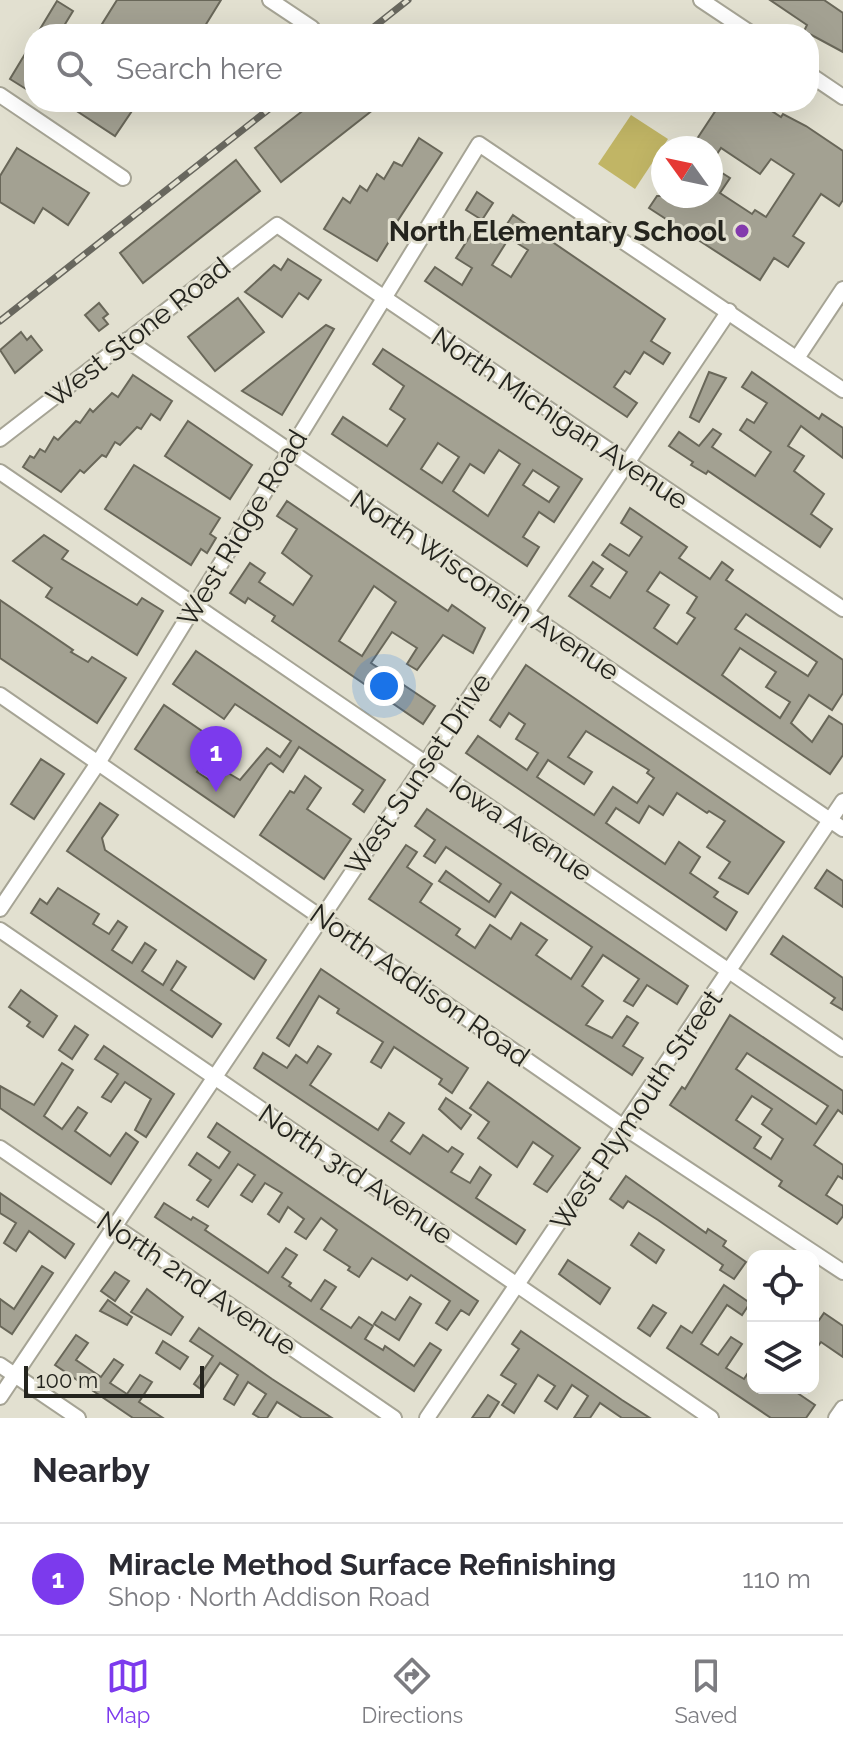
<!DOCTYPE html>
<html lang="en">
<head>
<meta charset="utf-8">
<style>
	:root { --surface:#fff; --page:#f2f2f3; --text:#2b2b33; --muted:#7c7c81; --line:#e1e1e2; --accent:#7c3aed }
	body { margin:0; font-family:Raleway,sans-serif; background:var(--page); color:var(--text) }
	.controls { position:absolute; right:24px; bottom:24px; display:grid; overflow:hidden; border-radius:16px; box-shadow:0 8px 32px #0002 }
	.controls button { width:72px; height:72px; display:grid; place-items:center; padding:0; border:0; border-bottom:2px solid var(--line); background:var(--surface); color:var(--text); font:40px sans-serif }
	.compass { position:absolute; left:651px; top:136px; width:72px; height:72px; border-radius:50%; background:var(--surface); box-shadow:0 8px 32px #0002; rotate:303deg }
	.scale { position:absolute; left:24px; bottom:20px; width:180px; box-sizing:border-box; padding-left:8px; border:4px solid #24241e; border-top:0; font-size:22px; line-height:28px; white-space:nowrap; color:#24241e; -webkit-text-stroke:6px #e2e0d0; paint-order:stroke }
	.you { position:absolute; left:384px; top:686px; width:28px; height:28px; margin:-20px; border:6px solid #fff; border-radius:50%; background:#1a73e8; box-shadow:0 0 0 12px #1a73e833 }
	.badge { display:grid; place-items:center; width:52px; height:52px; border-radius:50%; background:var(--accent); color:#fff; font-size:26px; font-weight:700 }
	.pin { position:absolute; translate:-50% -66px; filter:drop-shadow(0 2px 4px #0008) }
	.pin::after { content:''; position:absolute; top:42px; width:28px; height:24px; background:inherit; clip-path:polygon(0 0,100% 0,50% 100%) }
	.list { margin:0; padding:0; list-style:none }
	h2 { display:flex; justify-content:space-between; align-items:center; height:104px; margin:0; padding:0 32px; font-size:34px }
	h2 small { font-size:26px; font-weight:400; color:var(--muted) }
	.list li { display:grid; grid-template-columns:52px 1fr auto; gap:24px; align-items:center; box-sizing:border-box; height:112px; padding:0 32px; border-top:2px solid var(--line) }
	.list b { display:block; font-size:30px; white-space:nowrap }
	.list p { margin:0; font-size:26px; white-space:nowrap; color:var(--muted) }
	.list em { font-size:26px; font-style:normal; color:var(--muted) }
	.icon { flex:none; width:44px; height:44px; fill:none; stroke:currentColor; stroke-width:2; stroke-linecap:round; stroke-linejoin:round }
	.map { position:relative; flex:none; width:843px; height:1418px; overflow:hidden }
	.search { position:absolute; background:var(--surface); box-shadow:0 8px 32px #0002; left:24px; right:24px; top:24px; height:88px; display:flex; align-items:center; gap:20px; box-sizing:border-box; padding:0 28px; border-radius:32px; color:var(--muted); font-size:30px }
	.sheet { height:216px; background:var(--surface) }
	nav { display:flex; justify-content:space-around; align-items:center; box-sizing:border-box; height:112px; border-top:2px solid var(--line); background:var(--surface); font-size:22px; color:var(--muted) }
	nav a { display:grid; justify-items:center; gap:4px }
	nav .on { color:var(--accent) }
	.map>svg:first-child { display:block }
</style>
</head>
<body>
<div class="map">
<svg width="843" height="1418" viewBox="0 0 843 1418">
	<rect width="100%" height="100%" fill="#e2e0d0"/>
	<polygon fill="#c1b565" points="631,115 668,139 635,189 598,164"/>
	<g fill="#a3a192" stroke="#696759" stroke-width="2" fill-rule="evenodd">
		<polygon points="117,0 221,0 200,34 119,34 102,24"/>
		<polygon points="770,0 824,0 843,13 843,52 804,31 807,25"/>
		<polygon points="57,1 73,11 59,34 37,34"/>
		<polygon points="34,39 34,94 10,79"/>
		<polygon points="63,102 138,102 115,136"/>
		<polygon points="314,102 383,102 281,182 255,148"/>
		<polygon points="703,102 758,102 781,117 783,114 806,126 843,151 843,200 839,206 821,194 793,236 804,243 788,267 774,258 760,280 649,208 657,196 711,196 711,166 730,178 720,193 752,214 755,210 766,217 794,174 771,159 760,174 721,148 711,163 711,148 691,148 716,110"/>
		<polygon points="419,138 442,153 393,228 396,230 377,261 324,229 343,198 350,203 360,186 367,191 377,174 384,179 394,162 402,166"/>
		<polygon points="17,148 89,193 68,225 43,208 34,223 0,202 0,176"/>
		<polygon points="236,160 260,191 143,283 120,253"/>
		<polygon points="477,192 493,203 482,220 466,210"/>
		<path d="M513 215 665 319 651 341 670 353 663 364 644 352 630 374 625 371 614 387 637 403 627 417 425 281 435 267 462 285 472 268 456 258 474 230 494 243ZM509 238 528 250 511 277 492 265Z"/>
		<polygon points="288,259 321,280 308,299 299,293 282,317 245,292 274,265 281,270"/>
		<polygon points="238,298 264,332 215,371 188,337"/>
		<polygon points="99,303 108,314 103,318 108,324 99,331 85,315"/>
		<polygon points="326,325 334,329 282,415 242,391"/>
		<polygon points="21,332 27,340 31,336 42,350 15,373 0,350"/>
		<path d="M383 349 582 479 554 522 539 512 523 537 539 547 527 566 332 434 343 417 387 446 405 419 390 409 404 386 373 364ZM438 443 459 457 442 483 421 469ZM499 450 520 464 488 516 453 491 470 464 484 473ZM533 470 559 487 549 502 523 485Z"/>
		<polygon points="709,372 726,378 699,422 690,417"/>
		<polygon points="752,372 819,419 822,414 843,428 843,458 801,426 788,446 804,456 794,471 824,494 811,514 832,529 820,547 708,471 706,474 691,465 693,462 669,446 679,432 699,446 713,429 721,434 712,447 755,476 771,452 740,430 747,419 754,423 767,403 742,387"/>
		<polygon points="133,375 172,401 160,420 151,414 141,429 137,427 120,445 115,442 106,457 102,455 84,473 80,470 61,492 23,467 30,456 34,458 40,449 45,452 54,437 58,440 76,421 80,423 90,409 93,412 112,393 118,397"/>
		<polygon points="188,421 252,465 230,499 165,456"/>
		<polygon points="134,465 220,518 210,534 216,538 207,553 201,549 191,565 105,509"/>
		<path d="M287 501 448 611 452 605 485 628 473 653 443 635 417 670 407 664 417 648 392 632 371 663 435 706 423 724 272 621 275 616 248 598 245 603 230 593 250 563 265 573 259 582 293 605 312 576 282 553 297 529 277 516ZM374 586 396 602 362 656 339 641Z"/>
		<path d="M630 508 687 547 679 558 710 579 722 562 733 570 726 580 843 660V693L832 710 809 695 791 723 812 742 829 716 843 725V755L830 774 569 596 593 562 603 569 591 586 610 598 627 572 602 555 610 544 629 556 642 537 621 523ZM660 572 697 597 687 613 695 618 677 644 654 628 669 605 647 591ZM746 614 817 662 808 676 735 629ZM740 648 776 672 766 687 790 702 780 718 722 675Z"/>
		<polygon points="44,535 68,551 62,559 137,605 142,598 163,611 137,655 46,597 52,588 13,561"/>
		<polygon points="0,600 73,650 71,652 88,662 92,657 126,678 97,723 0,658"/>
		<polygon points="196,651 385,780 364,812 353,804 363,790 299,747 283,772 271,763 268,765 234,817 135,749 164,705 218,742 197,772 214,783 223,770 240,780 267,748 280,757 291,741 235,704 224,719 173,684"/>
		<path d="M526 665 784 842 748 894 719 878 730 862 707 847 725 821 709 811 707 813 677 793 663 815 649 806 639 823 616 808 606 823 665 864 679 842 700 857 690 873 718 892 714 897 737 912 726 930 466 753 478 736 527 770 538 753 516 739 525 724 509 713 500 727 490 720ZM586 731 649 770 647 773 654 778 637 803 613 787 594 815 537 777 548 760 584 784 592 772 568 757Z"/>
		<polygon points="41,759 64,774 34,819 11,804"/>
		<polygon points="305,776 321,788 307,809 351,839 324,879 260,835 290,791 294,793"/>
		<polygon points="100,803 118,815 102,838 105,850 266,960 254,979 67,851"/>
		<polygon points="427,809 688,986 677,1004 647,985 633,1006 624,1001 639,979 603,955 582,986 603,1001 586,1025 612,1038 627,1016 638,1023 623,1046 643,1058 632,1075 369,899 406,845 417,852 407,867 432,884 420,902 460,929 456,935 475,948 490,925 511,939 521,923 547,940 536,955 571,979 592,947 511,892 495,917 439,881 446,871 489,902 501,884 446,847 435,863 424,856 435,840 415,826"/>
		<polygon points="827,870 843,881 843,907 815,888"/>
		<polygon points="58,888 99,914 93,924 109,934 118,921 127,927 112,950 132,963 145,943 156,950 142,971 163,985 177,961 186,967 171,990 221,1024 212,1037 31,913 40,899 47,904"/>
		<polygon points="783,936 843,978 843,1010 831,1003 835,998 771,954"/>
		<polygon points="321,969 468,1068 452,1093 439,1084 442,1079 394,1047 381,1068 371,1062 383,1042 337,1013 339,1009 319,996 289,1046 277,1038"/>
		<polygon points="21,990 57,1016 43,1037 27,1026 30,1022 9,1007"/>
		<path d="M730 1015 843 1091V1114L838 1110 814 1145 843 1165V1179L838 1176 826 1195 843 1206V1216L837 1224 779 1186 782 1181 670 1105 682 1087 685 1089ZM747 1053 828 1106 816 1124 736 1069ZM752 1096 772 1109 762 1124 783 1139 771 1159 754 1148 761 1137 736 1120Z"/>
		<polygon points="75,1026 88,1035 72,1059 59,1050"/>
		<polygon points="104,1046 174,1094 146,1137 135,1130 151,1099 125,1082 111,1102 102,1097 118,1074 95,1059"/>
		<polygon points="318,1046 331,1054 310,1085 378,1130 389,1113 404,1123 391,1141 410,1154 423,1135 448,1152 452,1147 463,1154 451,1172 470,1183 480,1167 491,1175 476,1198 525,1230 516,1244 254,1068 263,1053 287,1068 296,1055 307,1063"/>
		<polygon points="62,1063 73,1070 44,1116 62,1129 78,1107 87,1113 75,1131 110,1156 126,1133 138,1142 111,1184 0,1108 0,1086 34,1105"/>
		<polygon points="488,1082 580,1148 547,1192 534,1184 553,1156 533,1142 517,1167 478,1138 489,1122 470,1108"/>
		<polygon points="446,1098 471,1115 461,1129 439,1109"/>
		<polygon points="217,1123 478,1301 469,1315 461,1310 447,1330 436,1323 450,1301 411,1275 407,1280 372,1258 359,1277 348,1270 350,1267 324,1250 337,1230 321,1218 306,1239 295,1232 304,1219 288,1207 279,1222 268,1214 282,1193 265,1183 252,1202 241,1195 255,1175 238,1164 208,1207 197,1200 211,1180 189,1165 197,1153 219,1168 230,1152 208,1137"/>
		<polygon points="626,1176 706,1233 708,1229 726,1241 723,1246 746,1262 734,1279 720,1270 723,1265 658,1220 628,1201 623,1208 610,1199"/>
		<polygon points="0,1193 74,1244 65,1258 29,1231 16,1251 4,1243 16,1223 0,1213"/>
		<polygon points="164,1203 191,1220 193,1217 208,1226 205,1230 268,1273 286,1248 297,1255 282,1277 291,1283 289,1286 311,1301 325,1280 336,1287 321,1309 351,1328 359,1317 373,1326 365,1339 383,1350 385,1346 414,1366 430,1343 441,1350 414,1391 155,1217"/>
		<polygon points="639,1233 664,1250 656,1263 631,1245"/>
		<polygon points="568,1260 610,1288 600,1304 559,1274"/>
		<polygon points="42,1266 53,1273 12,1334 0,1326 0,1299 14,1309"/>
		<polygon points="115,1272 129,1281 115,1301 101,1291"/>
		<polygon points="724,1285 750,1303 742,1315 727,1305 701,1344 718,1355 731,1337 742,1344 726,1368 744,1379 753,1365 753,1388 790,1388 815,1405 806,1418 771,1418 667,1348 681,1326 692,1333"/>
		<polygon points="147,1289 183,1317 171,1335 131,1312"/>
		<polygon points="410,1297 421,1304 399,1340 374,1324 382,1312 395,1320"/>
		<polygon points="108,1300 132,1317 127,1325 100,1311"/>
		<polygon points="653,1305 666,1313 650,1336 638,1328"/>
		<polygon points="824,1313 843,1326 843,1357 821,1342 813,1353 813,1329"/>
		<polygon points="199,1328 272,1379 332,1418 302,1418 277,1402 267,1418 260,1418 253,1414 266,1394 248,1382 234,1405 224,1399 238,1375 220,1363 202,1390 194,1384 213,1356 190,1341"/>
		<polygon points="521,1331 622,1400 650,1418 622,1418 600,1403 590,1418 574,1418 588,1396 572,1385 557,1409 545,1401 555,1386 538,1375 514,1413 502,1405 516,1384 501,1375 519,1349 512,1344"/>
		<polygon points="76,1335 88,1343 76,1360 101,1377 114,1359 123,1365 110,1383 127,1394 140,1375 152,1382 139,1402 163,1418 133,1418 55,1365"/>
		<polygon points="163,1341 188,1357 180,1369 156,1353"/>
		<polygon points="488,1395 499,1402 489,1418 472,1418"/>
	</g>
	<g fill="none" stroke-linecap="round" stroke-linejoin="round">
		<g stroke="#a6a495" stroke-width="18">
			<g id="minor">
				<polyline points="270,0 312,28"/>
				<polyline points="701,0 752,34"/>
				<polyline points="809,74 843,97"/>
				<polyline points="0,95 123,178"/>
				<polyline points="127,340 843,829"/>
				<polyline points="797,358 843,289"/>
				<polyline points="0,439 277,225 843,609"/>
				<polyline points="0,472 843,1049"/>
				<polyline points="0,695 625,1128 843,1272"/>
				<polyline points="0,909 98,763 479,144 843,390"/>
				<polyline points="0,930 711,1418"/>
				<polyline points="0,1148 394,1418"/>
				<polyline points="0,1365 78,1418"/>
				<polyline points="0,1397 729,311"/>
				<polyline points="427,1418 843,801"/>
				<polyline points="836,1418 843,1408"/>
			</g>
		</g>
		<use href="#minor" stroke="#fff" stroke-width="14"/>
		<g stroke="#68675e" stroke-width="7">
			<g id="rail">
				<polyline points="365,34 408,0"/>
				<polyline points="0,321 278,102"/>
			</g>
		</g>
		<use href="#rail" stroke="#e2e0d0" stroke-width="4" stroke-dasharray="12" stroke-linecap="butt"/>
	</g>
	<circle fill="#833aad" stroke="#e2e0d0" stroke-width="3" cx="742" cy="231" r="8"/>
	<g text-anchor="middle" stroke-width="6" stroke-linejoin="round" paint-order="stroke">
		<g font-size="28" font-weight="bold" fill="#24241e" stroke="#e2e0d0" text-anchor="end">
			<text x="726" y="241">North Elementary School</text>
		</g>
		<g font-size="28" fill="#24241e" stroke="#e2e0d0">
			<text transform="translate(138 332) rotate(-38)" y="10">West Stone Road</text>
			<text transform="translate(560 418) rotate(34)" y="10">North Michigan Avenue</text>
			<text transform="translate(242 528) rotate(-59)" y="10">West Ridge Road</text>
			<text transform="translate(485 585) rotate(34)" y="10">North Wisconsin Avenue</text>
			<text transform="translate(418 774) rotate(-56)" y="10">West Sunset Drive</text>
			<text transform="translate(521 828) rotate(34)" y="10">Iowa Avenue</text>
			<text transform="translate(420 985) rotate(35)" y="10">North Addison Road</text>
			<text transform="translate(636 1110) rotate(-56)" y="10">West Plymouth Street</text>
			<text transform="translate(356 1174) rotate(34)" y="10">North 3rd Avenue</text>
			<text transform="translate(197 1283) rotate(34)" y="10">North 2nd Avenue</text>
		</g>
	</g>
</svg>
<div class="controls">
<button><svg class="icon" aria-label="locate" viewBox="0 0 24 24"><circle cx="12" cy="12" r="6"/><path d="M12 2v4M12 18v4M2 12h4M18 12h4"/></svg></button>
<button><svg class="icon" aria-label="layers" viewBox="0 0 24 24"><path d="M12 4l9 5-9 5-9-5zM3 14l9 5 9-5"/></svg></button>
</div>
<svg class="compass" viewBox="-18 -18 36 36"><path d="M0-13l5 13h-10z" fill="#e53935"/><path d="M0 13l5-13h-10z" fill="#7c7c81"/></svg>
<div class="scale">100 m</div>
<div class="you"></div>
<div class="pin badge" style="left:216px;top:792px">1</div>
<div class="search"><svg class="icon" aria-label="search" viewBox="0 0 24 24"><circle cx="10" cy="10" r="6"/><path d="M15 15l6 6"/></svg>Search here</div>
</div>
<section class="sheet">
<h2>Nearby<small></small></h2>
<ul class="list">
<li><span class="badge">1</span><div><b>Miracle Method Surface Refinishing</b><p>Shop · North Addison Road</p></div><em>110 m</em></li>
</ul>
</section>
<nav>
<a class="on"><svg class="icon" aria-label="map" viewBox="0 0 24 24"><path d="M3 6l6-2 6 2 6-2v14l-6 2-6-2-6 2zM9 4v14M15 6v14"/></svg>Map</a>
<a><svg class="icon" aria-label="directions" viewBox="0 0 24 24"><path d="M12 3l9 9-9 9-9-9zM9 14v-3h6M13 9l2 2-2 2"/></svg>Directions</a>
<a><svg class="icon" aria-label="saved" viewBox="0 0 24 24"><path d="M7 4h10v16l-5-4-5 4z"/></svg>Saved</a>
</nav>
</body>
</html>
